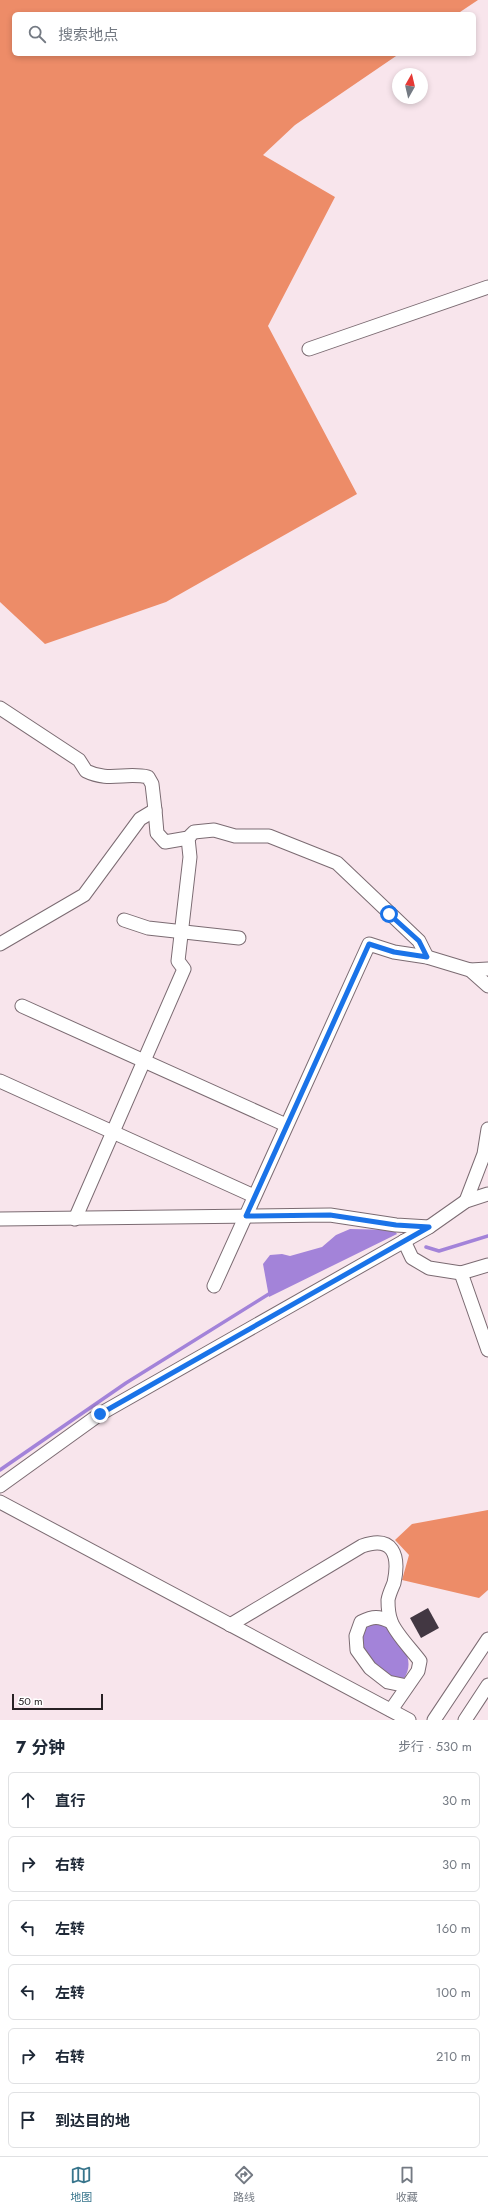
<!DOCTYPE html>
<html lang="zh">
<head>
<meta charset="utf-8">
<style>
	:root { --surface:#fff; --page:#f2f2f3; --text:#1f2937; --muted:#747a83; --line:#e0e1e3; --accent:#38758c }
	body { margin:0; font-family:Jost,"Noto Sans SC",sans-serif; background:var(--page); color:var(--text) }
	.compass { position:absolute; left:392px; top:68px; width:36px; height:36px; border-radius:50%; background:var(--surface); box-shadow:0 2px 6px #0003; rotate:8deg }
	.scale { position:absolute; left:12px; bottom:10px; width:91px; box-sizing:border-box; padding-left:4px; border:2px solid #282124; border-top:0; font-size:11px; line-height:14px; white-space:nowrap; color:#282124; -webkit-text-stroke:3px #fff; paint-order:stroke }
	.stop { position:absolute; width:12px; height:12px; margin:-9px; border:3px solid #1a73e8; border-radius:50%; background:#fff }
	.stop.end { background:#1a73e8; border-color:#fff; box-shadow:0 1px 4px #0008 }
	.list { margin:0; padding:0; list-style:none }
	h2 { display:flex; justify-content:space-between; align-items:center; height:52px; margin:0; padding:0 16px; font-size:17px }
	h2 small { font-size:13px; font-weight:400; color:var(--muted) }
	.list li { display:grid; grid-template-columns:26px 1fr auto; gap:12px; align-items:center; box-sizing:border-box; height:56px; margin:0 8px 8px; padding:0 8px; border:1px solid var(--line); border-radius:6px }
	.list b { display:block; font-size:15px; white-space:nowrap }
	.list em { font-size:13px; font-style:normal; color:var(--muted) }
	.icon { flex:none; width:22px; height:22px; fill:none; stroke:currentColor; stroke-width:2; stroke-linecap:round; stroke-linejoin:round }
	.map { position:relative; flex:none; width:488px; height:1720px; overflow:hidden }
	.search { position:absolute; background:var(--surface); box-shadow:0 2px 6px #0003; left:12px; right:12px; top:12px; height:44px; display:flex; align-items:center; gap:10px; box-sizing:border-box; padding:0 14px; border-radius:6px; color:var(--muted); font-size:15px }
	.sheet { height:436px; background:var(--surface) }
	nav { display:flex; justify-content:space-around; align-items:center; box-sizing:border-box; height:56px; border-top:1px solid var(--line); background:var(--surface); font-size:11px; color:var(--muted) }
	nav a { display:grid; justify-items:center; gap:2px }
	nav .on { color:var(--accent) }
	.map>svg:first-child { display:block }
</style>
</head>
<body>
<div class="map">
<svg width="488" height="1720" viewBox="0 0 488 1720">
	<rect width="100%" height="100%" fill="#f8e5ec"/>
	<g fill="#ed8c68">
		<polygon points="0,0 478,0 457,14 14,14 14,54 399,54 295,125 263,155 335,197 268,326 357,494 166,602 45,644 0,602"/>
		<polygon points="488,1510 488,1590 479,1598 402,1580 409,1555 395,1540 412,1524"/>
	</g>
	<g fill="#a383d9">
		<polygon points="350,1229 394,1230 397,1234 269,1297 263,1264 270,1255 282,1254 290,1256 322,1247 336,1235"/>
		<path d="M384 1623C397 1640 419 1658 403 1680 394 1681 390 1676 383 1672 365 1660 356 1647 364 1625Z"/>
	</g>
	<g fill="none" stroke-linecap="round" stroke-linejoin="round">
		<g stroke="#a383d9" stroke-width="3.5">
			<polyline points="426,1247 439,1251 488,1236"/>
			<polyline points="0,1470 126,1383 272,1292"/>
		</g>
	</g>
	<polygon fill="#423742" points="428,1608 439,1628 421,1638 410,1618"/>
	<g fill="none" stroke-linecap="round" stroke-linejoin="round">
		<g stroke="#7b6b72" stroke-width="15">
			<g id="minor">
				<polyline points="309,349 488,287"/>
				<path d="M0 708 79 760 86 771C108 782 126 772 148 777L152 784 155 810 140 819 84 895 0 944"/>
				<polyline points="155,810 157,833 165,842 188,838 194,832 214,830 235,836 269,836 337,863 419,941 427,957"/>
				<polyline points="124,920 148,928 239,938"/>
				<polyline points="470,970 488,969"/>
				<polyline points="22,1006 286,1125"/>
				<polyline points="0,1081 254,1196"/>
				<polyline points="466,1201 484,1154 488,1129"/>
				<polyline points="0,1219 330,1215 396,1225 429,1227"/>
				<polyline points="75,1219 184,969 178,961 190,857 188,838"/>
				<polyline points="404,1241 412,1258 429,1268 461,1273"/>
				<polyline points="488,1265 461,1273 488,1350"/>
				<polyline points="214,1286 369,944 394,952 427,957 470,970 488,986"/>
				<polyline points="0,1486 100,1414 429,1227 466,1201 488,1194"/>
				<polyline points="0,1502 409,1720"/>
				<path d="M391 1622C379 1616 373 1616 361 1622L356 1636 357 1650 370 1668 388 1682 407 1686"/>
				<path d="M230 1625 362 1546C393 1535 400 1555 394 1583 392 1588 389 1594 388 1600 388 1606 389 1616 391 1621 395 1633 412 1650 420 1661L418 1671 391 1710"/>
				<polyline points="434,1720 488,1639"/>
				<polyline points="465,1720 488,1685"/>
			</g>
		</g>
		<use href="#minor" stroke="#fff" stroke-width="13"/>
	</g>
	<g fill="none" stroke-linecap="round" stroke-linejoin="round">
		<polyline stroke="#1a73e8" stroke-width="5" points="100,1414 429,1227 396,1225 330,1215 246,1216 369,944 394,952 427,957 419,941 389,914"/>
	</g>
</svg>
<svg class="compass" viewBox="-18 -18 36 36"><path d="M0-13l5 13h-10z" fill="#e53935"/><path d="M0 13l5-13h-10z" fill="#747a83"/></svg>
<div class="scale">50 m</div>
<div class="stop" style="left:389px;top:914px"></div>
<div class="stop end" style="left:100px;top:1414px"></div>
<div class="search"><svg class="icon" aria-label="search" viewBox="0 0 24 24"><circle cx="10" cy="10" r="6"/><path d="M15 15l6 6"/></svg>搜索地点</div>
</div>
<section class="sheet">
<h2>7 分钟<small>步行 · 530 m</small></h2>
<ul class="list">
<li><svg class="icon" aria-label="ahead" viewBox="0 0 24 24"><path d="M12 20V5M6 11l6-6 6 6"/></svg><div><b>直行</b></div><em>30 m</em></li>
<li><svg class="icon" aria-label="right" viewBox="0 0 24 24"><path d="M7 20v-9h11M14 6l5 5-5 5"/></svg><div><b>右转</b></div><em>30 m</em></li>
<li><svg class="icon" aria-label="left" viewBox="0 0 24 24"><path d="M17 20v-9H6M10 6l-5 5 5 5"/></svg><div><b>左转</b></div><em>160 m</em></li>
<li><svg class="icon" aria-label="left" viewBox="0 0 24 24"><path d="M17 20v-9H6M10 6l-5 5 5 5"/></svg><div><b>左转</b></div><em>100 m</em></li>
<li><svg class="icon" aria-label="right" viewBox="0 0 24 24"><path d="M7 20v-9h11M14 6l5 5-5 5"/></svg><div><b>右转</b></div><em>210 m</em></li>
<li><svg class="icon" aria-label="arrive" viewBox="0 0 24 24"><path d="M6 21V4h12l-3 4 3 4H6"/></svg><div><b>到达目的地</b></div></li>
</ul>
</section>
<nav>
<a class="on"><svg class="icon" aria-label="map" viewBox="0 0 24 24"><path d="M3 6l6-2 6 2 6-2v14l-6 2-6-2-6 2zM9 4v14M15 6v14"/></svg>地图</a>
<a><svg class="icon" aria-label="directions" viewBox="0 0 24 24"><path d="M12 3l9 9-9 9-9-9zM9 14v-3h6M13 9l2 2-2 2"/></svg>路线</a>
<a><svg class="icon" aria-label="saved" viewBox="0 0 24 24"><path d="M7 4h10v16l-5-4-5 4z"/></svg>收藏</a>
</nav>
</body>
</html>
